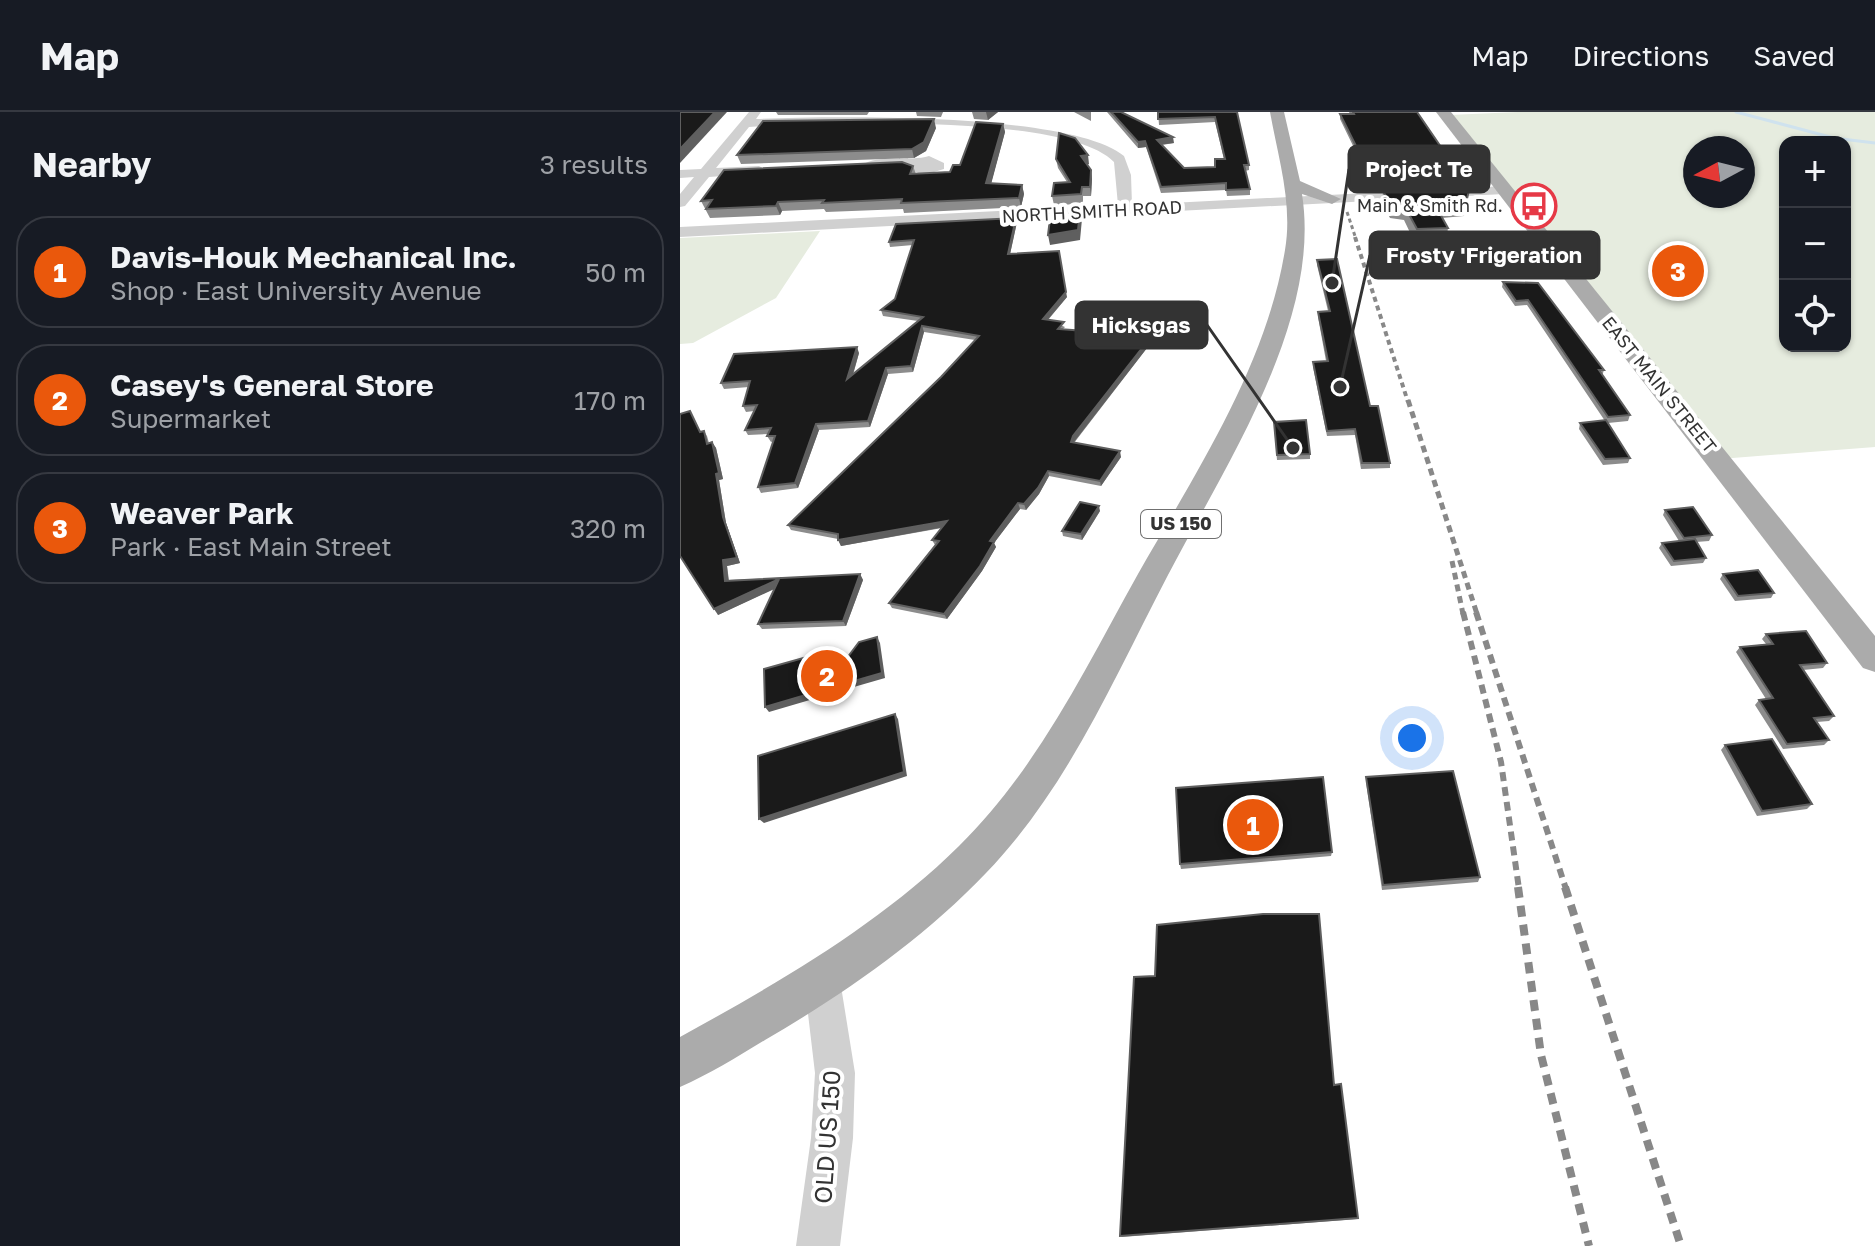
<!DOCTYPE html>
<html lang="en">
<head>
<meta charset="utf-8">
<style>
	:root { --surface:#171b24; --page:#242831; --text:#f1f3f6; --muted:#9ea1a6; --line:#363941; --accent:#ea580c }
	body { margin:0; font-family:"Golos Text",sans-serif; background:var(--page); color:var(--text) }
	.controls { position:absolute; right:24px; top:24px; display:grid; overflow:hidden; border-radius:16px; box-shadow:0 2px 6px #0004 }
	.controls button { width:72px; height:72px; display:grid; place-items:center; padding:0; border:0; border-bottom:2px solid var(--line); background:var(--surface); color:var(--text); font:40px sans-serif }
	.compass { position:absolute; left:1003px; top:24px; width:72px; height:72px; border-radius:50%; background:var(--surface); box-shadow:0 2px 6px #0004; rotate:263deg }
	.you { position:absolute; left:732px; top:626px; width:28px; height:28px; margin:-20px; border:6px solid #fff; border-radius:50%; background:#1a73e8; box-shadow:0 0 0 12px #1a73e833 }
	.badge { display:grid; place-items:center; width:52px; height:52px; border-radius:50%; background:var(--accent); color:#fff; font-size:26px; font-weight:700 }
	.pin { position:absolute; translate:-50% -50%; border:4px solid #fff; box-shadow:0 2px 8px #0006 }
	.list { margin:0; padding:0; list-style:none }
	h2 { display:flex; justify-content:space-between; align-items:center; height:104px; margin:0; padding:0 32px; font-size:34px }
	h2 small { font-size:26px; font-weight:400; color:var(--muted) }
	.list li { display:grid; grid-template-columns:52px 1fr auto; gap:24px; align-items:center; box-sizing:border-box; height:112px; margin:0 16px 16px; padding:0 16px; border:2px solid var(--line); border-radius:32px }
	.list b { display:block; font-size:30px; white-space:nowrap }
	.list p { margin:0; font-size:26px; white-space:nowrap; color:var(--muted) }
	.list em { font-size:26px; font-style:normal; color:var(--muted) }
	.icon { flex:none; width:44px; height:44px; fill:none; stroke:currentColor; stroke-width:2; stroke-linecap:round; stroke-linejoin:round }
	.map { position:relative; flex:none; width:1195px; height:1134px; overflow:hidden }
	header { display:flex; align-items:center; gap:48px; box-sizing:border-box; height:112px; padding:0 40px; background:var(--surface); border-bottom:2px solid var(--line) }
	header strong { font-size:38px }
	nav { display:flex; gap:44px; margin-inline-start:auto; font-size:28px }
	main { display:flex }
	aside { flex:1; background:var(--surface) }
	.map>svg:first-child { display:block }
</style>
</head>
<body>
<header>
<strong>Map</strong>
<nav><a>Map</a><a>Directions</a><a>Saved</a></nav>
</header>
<main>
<aside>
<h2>Nearby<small>3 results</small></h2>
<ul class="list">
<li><span class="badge">1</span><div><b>Davis-Houk Mechanical Inc.</b><p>Shop · East University Avenue</p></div><em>50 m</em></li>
<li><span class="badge">2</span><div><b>Casey's General Store</b><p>Supermarket</p></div><em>170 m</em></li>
<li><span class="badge">3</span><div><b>Weaver Park</b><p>Park · East Main Street</p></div><em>320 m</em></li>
</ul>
</aside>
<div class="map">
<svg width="1195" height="1134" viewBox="0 0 1195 1134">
	<rect width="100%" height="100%" fill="#fff"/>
	<g fill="#e6ecdf" fill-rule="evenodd">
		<path d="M838 0H1195V335L1040 347 769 3ZM1105 30H1165V234H1105ZM1015 36H1063V84H1015Z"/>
		<polygon points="140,119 96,186 13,231 0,232 0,126"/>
	</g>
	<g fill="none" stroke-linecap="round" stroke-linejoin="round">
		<polyline stroke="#cfe2ee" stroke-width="3" points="1056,0 1154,26 1195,31"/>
		<g fill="#d0d0d0" fill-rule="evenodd">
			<path d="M69 0H81L76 7C152 4 390 0 444 44L451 63 452 93 824 74 831 78 824 82 0 125V115L438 93 434 50C385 0 142 12 69 15L36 56 79 54 86 58 84 61 29 65 5 94 0 95V82L14 65 0 66V58L21 57Z"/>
			<path d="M249 44 264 51V57L244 63 225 56 189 57 182 53C198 42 230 50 249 44Z"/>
			<polygon points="142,850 155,855 160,868 175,961 173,1026 160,1134 116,1134 131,1026 135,961 124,868 129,855"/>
		</g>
		<g fill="#ababab" fill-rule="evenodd">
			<path d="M590 0H604L620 69 661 87 652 92 622 82C642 209 545 354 488 463 434 566 388 676 306 761 242 828 164 882 85 928 57 945 30 962 0 975V925C98 871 199 813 279 734 358 656 405 557 458 462 516 360 586 255 605 138 613 92 598 45 590 0Z"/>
			<polygon points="756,0 771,0 1195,524 1195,560 1183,556"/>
		</g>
		<polyline stroke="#888" stroke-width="3" stroke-dasharray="4 3" stroke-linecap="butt" points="667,100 676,127"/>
		<polyline stroke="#888" stroke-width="4" stroke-dasharray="5 4" stroke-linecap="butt" points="675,125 728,290"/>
		<g stroke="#888" stroke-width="5" stroke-dasharray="7 5" stroke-linecap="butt">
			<polyline points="728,288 797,502"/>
			<polyline points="772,449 783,502"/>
		</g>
		<g stroke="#888" stroke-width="6" stroke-dasharray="9 6" stroke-linecap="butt">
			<polyline points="783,500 821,650 839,777"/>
			<polyline points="796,500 886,777"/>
		</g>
		<g stroke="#888" stroke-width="8" stroke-dasharray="11 8" stroke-linecap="butt">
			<polyline points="838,775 861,943 909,1134"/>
			<polyline points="885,775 1001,1134"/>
		</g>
	</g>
	<g fill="#8c8c8c">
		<polygon points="96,0 189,0 187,3 98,3"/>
		<polygon points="236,0 263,0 261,5 237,4"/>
		<polygon points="292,0 318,0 308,8 294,7"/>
		<polygon points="394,0 411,0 411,9"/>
		<polygon points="427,0 441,0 494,31 482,33 504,56 535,55 544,47 535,10 479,13 478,0 557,0 569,53 569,58 565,59 570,77 570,83 547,84 546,78 481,81 466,35 458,36"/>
		<polygon points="669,0 737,0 761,35 794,60 791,73 694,78 671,45 671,40 676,40 660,7 660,2 670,2"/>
		<polygon points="323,12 325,20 311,71 342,73 344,82 341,95 224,101 223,97 146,100 144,97 102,99 100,103 30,106 21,89 233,54 236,62 270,60 280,53"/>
		<polygon points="256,16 246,39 234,46 61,52 57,43"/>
		<polygon points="376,47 409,52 407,53 411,58 412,67 411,84 403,84 403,92 374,93 372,84 387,70 378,56"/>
		<polygon points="703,79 788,87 784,104 762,106 768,116 766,129 735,131 724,108 710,106 702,91"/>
		<polygon points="336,106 337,110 330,142 387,185 368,208 385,215 383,217 406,224 467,236 394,331 441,345 421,374 369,364 359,382 346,398 340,397 314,431 316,435 302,459 267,507 212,496 209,491 255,433 252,428 262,416 161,434 158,427 111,418 108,413 261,265 295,228 244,220 233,260 208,262 190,315 139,318 118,376 81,381 78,375 94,329 91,330 87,324 88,322 68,323 65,318 74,299 66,300 63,294 69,275 44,277 41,271 179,241 173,263 238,209 203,204 201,198 215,187 233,133 210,135 209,130"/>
		<polygon points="637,148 710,351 710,356 681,357 675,323 647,324 633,255 633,250 646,249 638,205 638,200 648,199 637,153"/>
		<polygon points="823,170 858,171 924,258 922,264 950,303 948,309 928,311 950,346 948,351 923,353 899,317 900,311 925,309 847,193 835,194 822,175"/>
		<polygon points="594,315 630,342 630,347 597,348"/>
		<polygon points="24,319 27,324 29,331 32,330 36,336 43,367 39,368 46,411 60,451 47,454 49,468 180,462 183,468 166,514 82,517 78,512 95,476 38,503 21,320"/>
		<polygon points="985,398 1032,423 1029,429 1016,430 1026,446 1023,451 991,454 979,436 982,431 999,429 983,403"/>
		<polygon points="420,399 402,428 383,424 382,419"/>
		<polygon points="1043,462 1094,481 1091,486 1055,489 1040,467"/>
		<polygon points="1086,522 1147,551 1143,556 1123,558 1154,604 1149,609 1137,610 1149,628 1144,633 1103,637 1075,593 1079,588 1086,587 1056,540 1060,535 1086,532 1082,527"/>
		<polygon points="1045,633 1132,692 1127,697 1077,704 1041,638"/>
		<polygon points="686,665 800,765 798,770 702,778 686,670"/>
		<polygon points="652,740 651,744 501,757 500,752"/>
		<polygon points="654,973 678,1106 677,1107 442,1125 440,1124"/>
	</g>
	<g fill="#5f5f5f">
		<polygon points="35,0 47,0 0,51 0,37"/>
		<polygon points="306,0 318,0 308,8"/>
		<polygon points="254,7 256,16 246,39 234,46 232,37"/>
		<polygon points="323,12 325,20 309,80 306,71"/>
		<polygon points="493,25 494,31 478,33 477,28"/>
		<polygon points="465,29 466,35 458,36 458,30"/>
		<polygon points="408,43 409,52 403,53 401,44"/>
		<polygon points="411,58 412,67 411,84 410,75"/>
		<polygon points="342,73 344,82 341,95 339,86"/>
		<polygon points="98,90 102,99 100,103 96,94"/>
		<polygon points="400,98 402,107 400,128 370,133 368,123"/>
		<polygon points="336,106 337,110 329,147 328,142"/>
		<polygon points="379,139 387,185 364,212 363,207"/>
		<polygon points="242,214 244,220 233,260 231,254"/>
		<polygon points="466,231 467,236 394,330 392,336 391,330 393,324"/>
		<polygon points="177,235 179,241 170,272 167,267"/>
		<polygon points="206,256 208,262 190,315 188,309"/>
		<polygon points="136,312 139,318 118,376 115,371"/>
		<polygon points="32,330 36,336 43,367 39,368 46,411 60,451 47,454 49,474 45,469 43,448 43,405"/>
		<polygon points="440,339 441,345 421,374 420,369"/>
		<polygon points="368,359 369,364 359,382 346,398 344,392"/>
		<polygon points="338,391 340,397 314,431 316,435 302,459 267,507 264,502 310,429"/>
		<polygon points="419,394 420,399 402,428 401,422"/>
		<polygon points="267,409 270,414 161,434 158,428"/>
		<polygon points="180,462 183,468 166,514 163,509"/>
		<polygon points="99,467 103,473 38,503 34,497"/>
		<polygon points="197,525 200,531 205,566 146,583 143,578 140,585 89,600 85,595 152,538 156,543 143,578"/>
		<polygon points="215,602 218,607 227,664 84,711 79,707"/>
	</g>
	<g fill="#1a1a1a" stroke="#5f5f5f" stroke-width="2">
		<polygon points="0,0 35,0 0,37"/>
		<polygon points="431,0 441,0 493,25 477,28 504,56 535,55 535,47 545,47 535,5 478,7 478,0 557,0 569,53 564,53 570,77 546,78 546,71 481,75 465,29 458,30"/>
		<polygon points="673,0 737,0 761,35 773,34 794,60 792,68 694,73 671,40 679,40 660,2 674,2"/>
		<polygon points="254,7 244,30 232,37 57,43 83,9"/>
		<polygon points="296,10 323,12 306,71 342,73 339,86 221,91 222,87 142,91 144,88 98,90 96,94 26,97 32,88 21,89 44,58 222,50 233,54 230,62 270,60 273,53 280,53"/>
		<polygon points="379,21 395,26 408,43 401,44 411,58 410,75 402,75 401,82 372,84 374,71 390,70 376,47"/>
		<polygon points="790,74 786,91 755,93 768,116 737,117 725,95 711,93 703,79"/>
		<polygon points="400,98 398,118 368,123 371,99"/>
		<polygon points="336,106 328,142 379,139 386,180 363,207 384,210 378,217 405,219 403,223 466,231 393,324 391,330 440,339 420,369 368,359 358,376 344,392 338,391 310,429 314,430 300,454 264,502 209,491 259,429 252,428 267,409 158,428 158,422 108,413 261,265 299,224 242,214 231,254 206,256 188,309 136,312 115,371 78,375 95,324 87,324 91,316 65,318 77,293 63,294 70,269 41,271 54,242 177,235 167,267 243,205 201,198 215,187 234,128 209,130 216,112"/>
		<polygon points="657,147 690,294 698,294 710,351 682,351 675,317 647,319 633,250 648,249 638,200 650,199 637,148"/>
		<polygon points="823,170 858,171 924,258 919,258 950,303 928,305 848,188 836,189"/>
		<polygon points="10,299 20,320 24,319 27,332 32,330 39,361 36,362 43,405 57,446 43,448 45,469 180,462 163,509 78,512 99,467 34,497 0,444 0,302"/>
		<polygon points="626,308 630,342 597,343 594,310"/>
		<polygon points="926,308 950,346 925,347 900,311"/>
		<polygon points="400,390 419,394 401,422 382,419"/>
		<polygon points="1013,395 1032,423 1004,426 985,398"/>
		<polygon points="1015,427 1026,446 994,449 982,431"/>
		<polygon points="1078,458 1094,481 1058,484 1043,462"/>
		<polygon points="1126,519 1147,551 1120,553 1154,604 1134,606 1149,628 1107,632 1079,588 1093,586 1060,535 1093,532 1086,522"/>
		<polygon points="197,525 202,561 143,578 179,530"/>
		<polygon points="152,538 136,580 85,595 84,557"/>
		<polygon points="215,602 224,660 79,707 78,644"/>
		<polygon points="1092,627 1132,692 1082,699 1045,633"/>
		<polygon points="773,659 800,765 703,773 686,665"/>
		<polygon points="643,665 652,740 500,752 496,676"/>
		<polygon points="583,802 639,802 654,973 661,972 678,1106 440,1124 454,865 475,864 477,813"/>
	</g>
	<defs>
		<g id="bus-ring" transform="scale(2.3)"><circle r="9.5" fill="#fff" stroke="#e63946" stroke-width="1.5"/><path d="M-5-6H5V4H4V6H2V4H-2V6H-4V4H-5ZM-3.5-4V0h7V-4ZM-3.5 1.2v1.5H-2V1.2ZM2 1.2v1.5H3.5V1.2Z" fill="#e63946"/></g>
	</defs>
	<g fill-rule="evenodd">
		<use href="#bus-ring" x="854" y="94"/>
	</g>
	<g text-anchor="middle" stroke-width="8" stroke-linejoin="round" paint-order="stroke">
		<g font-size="18" fill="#333" stroke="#fff" text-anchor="end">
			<text x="823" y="100">Main &amp; Smith Rd.</text>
		</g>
		<g font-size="18" fill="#333" stroke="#fff">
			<text transform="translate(412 100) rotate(-3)" y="6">NORTH SMITH ROAD</text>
			<text transform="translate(979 273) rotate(51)" y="6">EAST MAIN STREET</text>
		</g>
		<rect fill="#fff" stroke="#707070" stroke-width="2" x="461" y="398" width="80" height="28" rx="6"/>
		<g font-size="18" font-weight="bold" fill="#333">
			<text x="501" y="418">US 150</text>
		</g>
		<g font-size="24" fill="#333" stroke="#fff">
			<text transform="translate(148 1025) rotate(-86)" y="8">OLD US 150</text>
		</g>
	</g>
	<path fill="none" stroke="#333" stroke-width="3" d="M652 171L669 57M660 275L690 143M613 336L527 213"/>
	<g fill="#333" stroke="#fff" stroke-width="3">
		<circle cx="652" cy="171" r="8"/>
		<circle cx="660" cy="275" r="8"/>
		<circle cx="613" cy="336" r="8"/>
	</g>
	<g fill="#333" stroke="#333" stroke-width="3">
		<rect x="669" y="34" width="140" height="46" rx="8"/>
		<rect x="690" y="120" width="229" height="46" rx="8"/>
		<rect x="396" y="190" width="131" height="46" rx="8"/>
	</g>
	<g font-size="22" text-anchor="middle" font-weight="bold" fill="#fff">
		<text x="739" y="65">Project Te</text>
		<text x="804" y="151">Frosty 'Frigeration</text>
		<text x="461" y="221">Hicksgas</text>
	</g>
</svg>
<div class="controls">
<button>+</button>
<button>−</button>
<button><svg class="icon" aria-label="locate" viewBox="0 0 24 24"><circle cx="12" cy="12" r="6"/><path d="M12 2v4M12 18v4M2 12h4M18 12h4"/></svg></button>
</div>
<svg class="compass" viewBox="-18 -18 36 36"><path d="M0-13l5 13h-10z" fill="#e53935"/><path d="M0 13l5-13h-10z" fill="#9ea1a6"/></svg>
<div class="you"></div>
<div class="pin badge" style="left:573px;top:713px">1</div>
<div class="pin badge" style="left:147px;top:564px">2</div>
<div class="pin badge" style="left:998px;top:159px">3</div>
</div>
</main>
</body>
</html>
